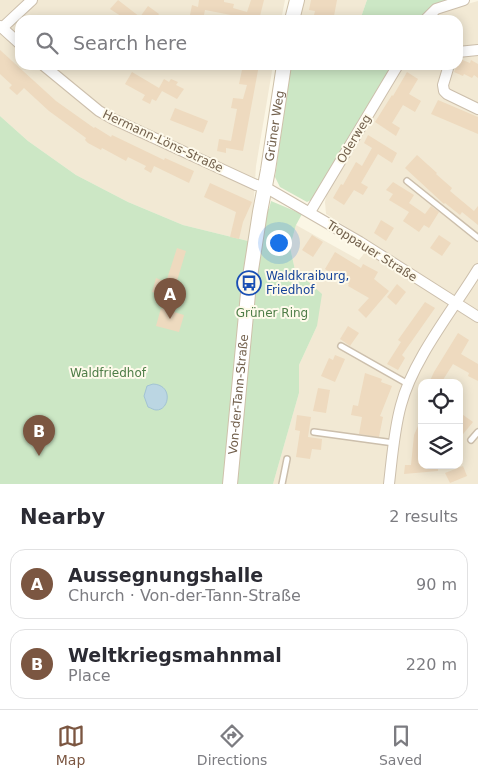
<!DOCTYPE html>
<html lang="en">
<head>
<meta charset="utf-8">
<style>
	:root { --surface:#fff; --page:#f2f2f3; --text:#2b2b33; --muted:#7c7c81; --line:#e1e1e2; --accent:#7b5641 }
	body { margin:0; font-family:"DejaVu Sans",sans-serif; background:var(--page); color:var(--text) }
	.controls { position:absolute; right:15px; bottom:15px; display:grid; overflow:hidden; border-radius:10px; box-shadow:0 2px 12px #0003 }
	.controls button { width:45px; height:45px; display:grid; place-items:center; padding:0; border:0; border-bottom:1px solid var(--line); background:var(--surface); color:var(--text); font:25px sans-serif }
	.you { position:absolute; left:278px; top:242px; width:18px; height:18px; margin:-12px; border:4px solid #fff; border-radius:50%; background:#1a73e8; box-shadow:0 0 0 8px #1a73e833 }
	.badge { display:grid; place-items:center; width:32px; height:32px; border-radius:50%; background:var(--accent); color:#fff; font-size:16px; font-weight:700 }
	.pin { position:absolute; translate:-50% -41px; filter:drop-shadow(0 1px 2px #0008) }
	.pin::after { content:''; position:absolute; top:26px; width:18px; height:15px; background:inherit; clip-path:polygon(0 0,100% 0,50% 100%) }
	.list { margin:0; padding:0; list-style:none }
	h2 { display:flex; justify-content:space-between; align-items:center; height:65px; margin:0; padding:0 20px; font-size:21px }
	h2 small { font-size:16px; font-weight:400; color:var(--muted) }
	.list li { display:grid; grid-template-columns:32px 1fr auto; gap:15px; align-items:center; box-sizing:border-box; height:70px; margin:0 10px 10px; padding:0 10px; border:1px solid var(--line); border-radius:15px }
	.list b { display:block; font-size:19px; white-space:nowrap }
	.list p { margin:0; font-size:16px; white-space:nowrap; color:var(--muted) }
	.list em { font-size:16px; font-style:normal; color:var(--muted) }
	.icon { flex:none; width:28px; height:28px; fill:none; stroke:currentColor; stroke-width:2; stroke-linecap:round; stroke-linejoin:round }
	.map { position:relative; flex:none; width:478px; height:484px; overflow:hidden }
	.search { position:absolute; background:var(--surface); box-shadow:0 2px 12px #0003; left:15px; right:15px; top:15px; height:55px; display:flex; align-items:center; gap:12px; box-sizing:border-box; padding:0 18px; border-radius:15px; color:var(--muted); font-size:19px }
	.sheet { height:225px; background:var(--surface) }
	nav { display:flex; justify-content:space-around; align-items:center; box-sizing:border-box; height:70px; border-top:1px solid var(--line); background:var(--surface); font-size:14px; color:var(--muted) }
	nav a { display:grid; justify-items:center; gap:2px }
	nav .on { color:var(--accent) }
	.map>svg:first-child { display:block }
</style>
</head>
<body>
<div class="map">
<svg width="478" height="484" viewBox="0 0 478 484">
	<rect width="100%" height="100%" fill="#fbf6e5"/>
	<g fill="#f2e9d4" fill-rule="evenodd">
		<polygon points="0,0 285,0 281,20 20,20 20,65 273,65 256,166 253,211 248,241 183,225 128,202 76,175 28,141 0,116"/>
		<polygon points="304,0 367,0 360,20 299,20"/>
		<path d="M478 1V484H273L299 393V365L317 326 295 270 290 247 296 225 359 260 372 243 326 214 325 202 327 191 403 65H458V20H430L438 12ZM422 383H459V465H422Z"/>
	</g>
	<g fill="#cce7c5">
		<polygon points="367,0 446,0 434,5 419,20 360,20"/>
		<polygon points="291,65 393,65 313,199 307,202 280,187 275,177"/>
		<polygon points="0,116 28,141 76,175 128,202 183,225 248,241 253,211 269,209 271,201 302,214 296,225 290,247 295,270 322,294 317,326 299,365 299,393 273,484 0,484"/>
	</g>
	<path fill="#bbd6e3" stroke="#a2c3d4" d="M153 384C174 385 169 411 156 410 154 410 151 408 148 407L144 396 147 386Z"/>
	<g fill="#eedabf">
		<polygon points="118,0 140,17 148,6 159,14 155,20 127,20 110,9"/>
		<polygon points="199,0 224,0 224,2 234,4 233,8 247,12 251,0 264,0 259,20 240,20 230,17 231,15 205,10 203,20 189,20 192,5 198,7"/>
		<polygon points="311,0 337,0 334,16 325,15 325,17 314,15 315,11 309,10"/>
		<polygon points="0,50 56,101 94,128 95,127 111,137 112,135 164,160 165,158 194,171 189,183 154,166 151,173 144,169 146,166 128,157 126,161 102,148 101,150 88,143 85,140 86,138 49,111 24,88 17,95 9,88 12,85 0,74"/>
		<polygon points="460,59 470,63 471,60 478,64 478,78 474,75 472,78 464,74 463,76 454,72"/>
		<polygon points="243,65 259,65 243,151 226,148 226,153 217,151 219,139 231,141 237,109 231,108 233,98 243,99 247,85 239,84"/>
		<polygon points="132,72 159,88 164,79 169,82 171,79 178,82 176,85 184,89 177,99 162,91 156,101 152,99 150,104 142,100 145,95 125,84"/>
		<polygon points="407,72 418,79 409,94 421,101 415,112 403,105 392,123 400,128 396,136 375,122 392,95 393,96"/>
		<polygon points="438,100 478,117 478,134 431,114"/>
		<polygon points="175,108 208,121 203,133 170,120"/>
		<polygon points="368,135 397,153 392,163 378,154 361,183 368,187 363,195 354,190 344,205 333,198 341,184 343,185 356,162 362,166 372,148 364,143"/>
		<polygon points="417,155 437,173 436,174 452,188 450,191 474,211 478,206 478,225 462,212 460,215 445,203 444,204 405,168"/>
		<polygon points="393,182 414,195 409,203 425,214 431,206 439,212 429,228 424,225 419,232 403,221 409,212 389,200 393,194 386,190"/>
		<polygon points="210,183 252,202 243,222 239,239 230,237 236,212 204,197"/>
		<polygon points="381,220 394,228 386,241 374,233"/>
		<polygon points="312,235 323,242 313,257 302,250"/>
		<polygon points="439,235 451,243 442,256 430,248"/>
		<polygon points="177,248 186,251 170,304 161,301 162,295 152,292 156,278 166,282"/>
		<polygon points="335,252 361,268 363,264 378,272 374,279 389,291 366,318 358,310 369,298 348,286 349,284 325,269"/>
		<polygon points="397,284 406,292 396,305 387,297"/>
		<polygon points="425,302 435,308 402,355 405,358 398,370 387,364 401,342 398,340"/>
		<polygon points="161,308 184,315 179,332 156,326"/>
		<polygon points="348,326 359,333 350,346 340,339"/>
		<polygon points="458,333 469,340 461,354 478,364 478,381 468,376 469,373 453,364 441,383 429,383 434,372"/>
		<polygon points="335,355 345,359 335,382 321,376 329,358 333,360"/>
		<polygon points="365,373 382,379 381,382 392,386 380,416 383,417 379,437 359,434 362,417 351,415 353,405 358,406"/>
		<polygon points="318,388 330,390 326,413 313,411"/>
		<polygon points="459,412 473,422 459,439"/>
		<polygon points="297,415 311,417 308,437 322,439 321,450 312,449 310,459 296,457 300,431 295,430"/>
		<polygon points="422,417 422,465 438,465 438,471 404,474 405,465 411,465 414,435"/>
		<polygon points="463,466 467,476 450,483 445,473"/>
	</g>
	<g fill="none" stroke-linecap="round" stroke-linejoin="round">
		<g stroke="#ccbfac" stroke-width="8">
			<g id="lane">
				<polyline points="407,181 478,238"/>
				<polyline points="341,346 408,384"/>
				<polyline points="314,432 394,443"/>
				<polyline points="471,440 478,432"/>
				<polyline points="282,484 287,459"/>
			</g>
		</g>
		<g stroke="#ccbfac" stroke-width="12">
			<g id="street">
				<polyline points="425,20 436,9 464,0"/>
				<polyline points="0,26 20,44"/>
				<polyline points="2,28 32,0"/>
				<polyline points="458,52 478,50"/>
				<polyline points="43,65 99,111 113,119 256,185 265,187 360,242 478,317"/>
				<polyline points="449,65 443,85 444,91 447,94 478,109"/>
				<polyline points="310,212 398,65"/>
				<path d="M389 484C392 458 394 430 401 405 413 359 453 310 478 269"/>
			</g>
		</g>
		<g stroke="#cec1aa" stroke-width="16">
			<g id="secondary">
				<polyline points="292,20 297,0"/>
				<path id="s1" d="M230 484 249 283 260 212 268 170 284 65"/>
			</g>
		</g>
		<use href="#lane" stroke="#fff" stroke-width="5"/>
		<use href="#street" stroke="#fff" stroke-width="10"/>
		<use href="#secondary" stroke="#fff" stroke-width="14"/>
	</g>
	<defs>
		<g id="bus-ring" transform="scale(1.25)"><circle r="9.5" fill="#fefaeb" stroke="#1a4fb4" stroke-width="1.5"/><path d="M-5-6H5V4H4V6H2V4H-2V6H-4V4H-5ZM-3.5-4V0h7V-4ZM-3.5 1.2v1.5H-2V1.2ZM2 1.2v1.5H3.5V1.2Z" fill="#1a4fb4"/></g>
	</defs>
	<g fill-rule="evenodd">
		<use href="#bus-ring" x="249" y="283"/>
	</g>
	<g text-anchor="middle" stroke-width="4" stroke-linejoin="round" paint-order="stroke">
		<g font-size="12" fill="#72604c" stroke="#fefaeb">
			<text dy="4" stroke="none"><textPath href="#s1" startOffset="361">Grüner Weg</textPath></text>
			<text transform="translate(354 139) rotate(-59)" y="4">Oderweg</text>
			<text transform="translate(163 141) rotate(25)" y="4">Hermann-Löns-Straße</text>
			<text transform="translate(372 251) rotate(32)" y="4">Troppauer Straße</text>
			<text dy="4" stroke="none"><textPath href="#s1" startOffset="90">Von-der-Tann-Straße</textPath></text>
		</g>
		<g font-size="12" fill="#164399" stroke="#fefaeb" text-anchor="start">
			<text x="266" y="280">Waldkraiburg,<tspan x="266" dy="14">Friedhof</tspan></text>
		</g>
		<g font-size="12" fill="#4e7d47" stroke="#fefaeb">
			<text x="272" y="317">Grüner Ring</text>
			<text x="108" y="377">Waldfriedhof</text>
		</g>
	</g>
</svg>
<div class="controls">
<button><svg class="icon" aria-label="locate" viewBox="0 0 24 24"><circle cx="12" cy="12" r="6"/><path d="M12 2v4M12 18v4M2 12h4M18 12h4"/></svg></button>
<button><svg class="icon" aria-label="layers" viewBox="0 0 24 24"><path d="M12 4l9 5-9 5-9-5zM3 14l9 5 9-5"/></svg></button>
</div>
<div class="you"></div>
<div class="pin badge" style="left:170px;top:319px">A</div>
<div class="pin badge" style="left:39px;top:456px">B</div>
<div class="search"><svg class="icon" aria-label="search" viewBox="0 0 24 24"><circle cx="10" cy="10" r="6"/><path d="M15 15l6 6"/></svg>Search here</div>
</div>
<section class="sheet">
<h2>Nearby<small>2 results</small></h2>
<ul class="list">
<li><span class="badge">A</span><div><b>Aussegnungshalle</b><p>Church · Von-der-Tann-Straße</p></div><em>90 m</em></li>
<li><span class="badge">B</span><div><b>Weltkriegsmahnmal</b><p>Place</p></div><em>220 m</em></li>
</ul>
</section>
<nav>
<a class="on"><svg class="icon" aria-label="map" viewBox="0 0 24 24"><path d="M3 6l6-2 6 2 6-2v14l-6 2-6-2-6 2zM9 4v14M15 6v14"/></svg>Map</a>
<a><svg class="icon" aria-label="directions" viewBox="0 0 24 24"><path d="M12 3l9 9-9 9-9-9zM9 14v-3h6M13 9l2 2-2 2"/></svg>Directions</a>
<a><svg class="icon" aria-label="saved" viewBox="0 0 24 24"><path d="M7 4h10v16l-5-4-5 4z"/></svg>Saved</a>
</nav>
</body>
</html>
